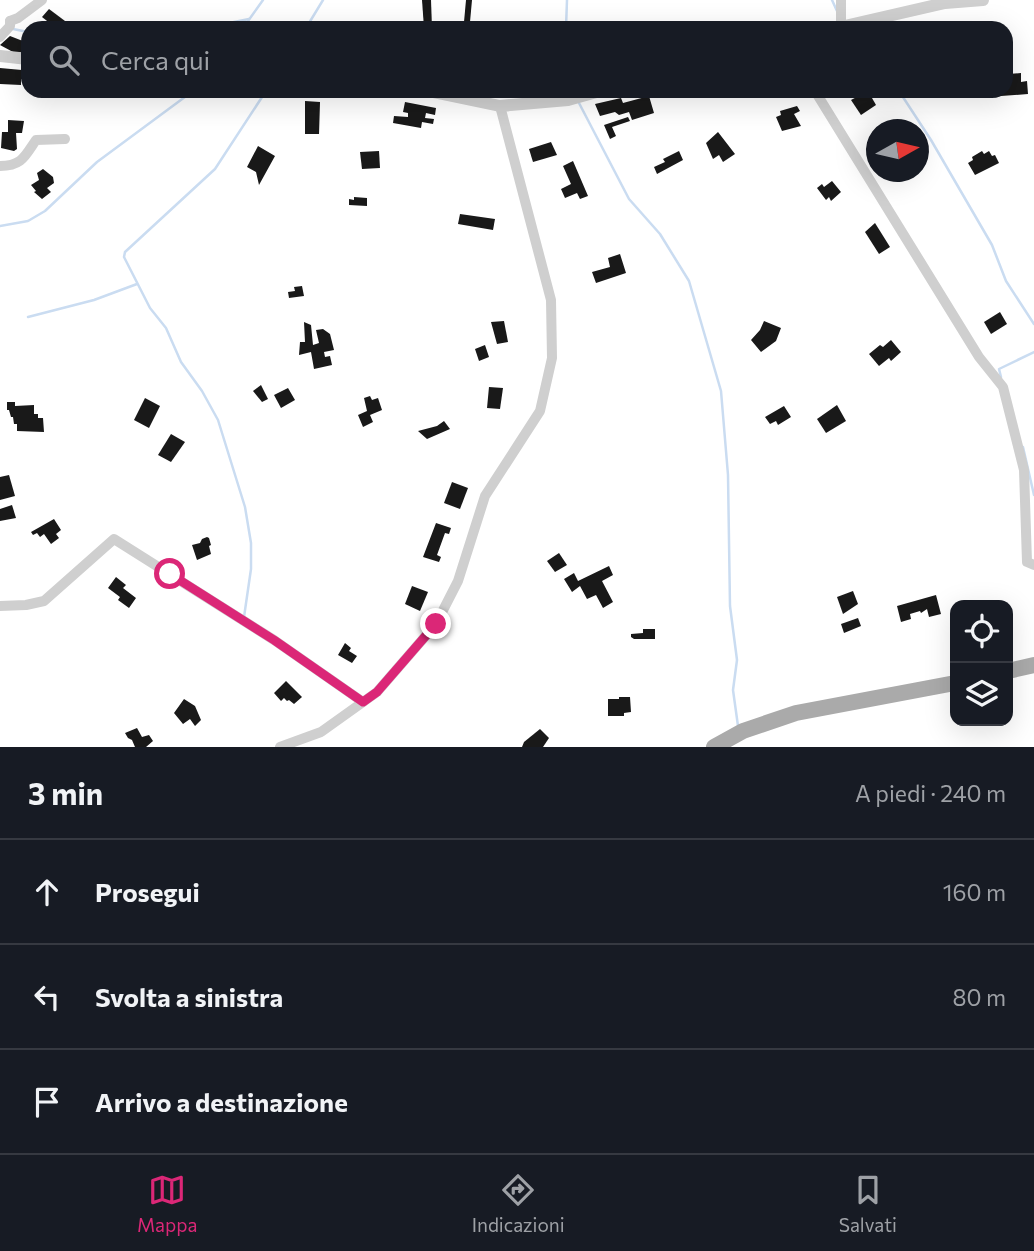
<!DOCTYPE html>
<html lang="it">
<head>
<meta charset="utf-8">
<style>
	:root { --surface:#171b24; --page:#20242c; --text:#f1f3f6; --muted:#9ea1a6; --line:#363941; --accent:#db2777 }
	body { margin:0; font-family:Commissioner,sans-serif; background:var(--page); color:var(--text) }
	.controls { position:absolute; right:21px; bottom:21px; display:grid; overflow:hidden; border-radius:14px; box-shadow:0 7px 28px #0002 }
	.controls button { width:63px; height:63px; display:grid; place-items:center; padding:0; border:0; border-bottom:2px solid var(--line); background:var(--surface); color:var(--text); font:35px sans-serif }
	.compass { position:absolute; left:866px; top:119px; width:63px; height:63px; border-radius:50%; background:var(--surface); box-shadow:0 7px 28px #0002; rotate:82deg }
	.stop { position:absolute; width:21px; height:21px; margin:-16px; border:5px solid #db2777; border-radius:50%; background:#fff }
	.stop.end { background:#db2777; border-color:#fff; box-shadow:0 2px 7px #0008 }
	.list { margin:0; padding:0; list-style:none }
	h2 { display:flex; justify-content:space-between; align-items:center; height:91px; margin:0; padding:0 28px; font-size:30px }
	h2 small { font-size:23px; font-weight:400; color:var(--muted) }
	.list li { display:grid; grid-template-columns:46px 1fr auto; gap:21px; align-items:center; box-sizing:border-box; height:105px; padding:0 28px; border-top:2px solid var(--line) }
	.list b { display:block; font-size:26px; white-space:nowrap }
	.list em { font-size:23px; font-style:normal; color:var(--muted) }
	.icon { flex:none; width:38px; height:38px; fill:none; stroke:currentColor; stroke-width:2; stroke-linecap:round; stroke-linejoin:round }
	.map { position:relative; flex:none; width:1034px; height:747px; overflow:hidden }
	.search { position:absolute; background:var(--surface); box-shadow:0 7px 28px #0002; left:21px; right:21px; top:21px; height:77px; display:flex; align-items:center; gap:18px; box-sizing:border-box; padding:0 24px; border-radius:21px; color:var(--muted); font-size:26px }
	.sheet { height:406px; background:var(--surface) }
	nav { display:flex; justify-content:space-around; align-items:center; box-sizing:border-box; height:98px; border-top:2px solid var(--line); background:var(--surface); font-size:19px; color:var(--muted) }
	nav a { display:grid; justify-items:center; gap:4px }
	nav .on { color:var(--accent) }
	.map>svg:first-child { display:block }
</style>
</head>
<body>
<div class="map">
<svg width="1034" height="747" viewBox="0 0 1034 747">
	<rect width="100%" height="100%" fill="#fff"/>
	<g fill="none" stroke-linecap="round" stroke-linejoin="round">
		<g stroke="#cadcf1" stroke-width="2.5">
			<polyline points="832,0 837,11"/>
			<polyline points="204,28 249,19"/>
			<polyline points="243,28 263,0"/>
			<polyline points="306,28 323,0"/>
			<polyline points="566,28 567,0"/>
			<polyline points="13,29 28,32"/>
			<polyline points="899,91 931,140 992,245 1006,281 1034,324"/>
			<polyline points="579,103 629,199 660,234 689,281 721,391 728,475 730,606 737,660 733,690 738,726"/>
			<polyline points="0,226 28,221 45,211 97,162 193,91"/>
			<polyline points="28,317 94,300 137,284"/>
			<polyline points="1001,377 999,369 1034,352"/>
			<polyline points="1023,447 1034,495"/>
			<polyline points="244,617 251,569 251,543 245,507 218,420 202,391 181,362 166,328 150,308 124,257 125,252 215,169 266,91"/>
		</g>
	</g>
	<g fill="#191919">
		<polygon points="422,0 431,0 432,28 424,28"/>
		<polygon points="466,0 472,0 470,22 464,22"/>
		<polygon points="49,9 69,24 66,28 56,28 42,17"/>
		<polygon points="10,36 28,43 28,53 13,52 0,45"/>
		<polygon points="0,68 22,70 22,72 25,72 25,80 21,79 21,85 0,84"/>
		<polygon points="1021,73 1021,82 1027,81 1028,94 1001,96 1000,91 1006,91 1006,83 1009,82 1008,74"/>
		<polygon points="868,91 876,105 861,115 851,100"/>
		<polygon points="649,96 654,113 632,120 629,112 619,115 615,112 600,116 595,104 621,98 623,103"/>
		<polygon points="305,101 320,102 319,134 305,134"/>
		<polygon points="405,102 436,108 435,115 426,113 425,118 434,119 433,124 422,122 421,128 393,123 394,116 408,117 408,113 403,112"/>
		<polygon points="797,106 800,111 794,114 801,126 782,131 776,117 781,115 780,111"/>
		<polygon points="628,117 630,121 612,127 616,136 610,139 604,125"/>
		<polygon points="8,120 24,121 22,133 16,133 17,149 14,151 1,148 2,132 8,132"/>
		<polygon points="718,132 735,154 723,162 719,155 713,159 706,143"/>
		<polygon points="551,142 557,155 533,162 529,149"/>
		<polygon points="258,146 275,156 259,185 256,172 247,167"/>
		<polygon points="379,151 380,168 362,169 360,152"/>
		<polygon points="679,151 683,160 657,174 654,167 665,162 663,159"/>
		<polygon points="982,151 984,154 989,151 992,156 995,155 999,163 975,175 968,163 973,160 972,157"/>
		<polygon points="573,161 588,196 580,199 577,193 565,198 561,189 571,184 563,166"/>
		<polygon points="43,169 53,177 54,183 47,188 51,192 42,199 34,192 36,191 31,185 39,180 37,173"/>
		<polygon points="832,181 841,192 831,201 829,197 826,200 817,188 822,184 824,187"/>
		<polygon points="354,197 367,198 367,206 349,205 349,199 354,200"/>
		<polygon points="460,214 495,219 493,230 458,224"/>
		<polygon points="875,223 890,247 879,254 865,232"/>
		<polygon points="620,254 626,273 596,283 592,272 610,267 608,258"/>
		<polygon points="302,286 304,296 289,298 288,292 295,291 294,287"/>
		<polygon points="1000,312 1007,324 991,334 984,322"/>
		<polygon points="504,321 508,342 497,344 491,322"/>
		<polygon points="764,321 781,328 776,341 761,352 751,340 760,330"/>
		<polygon points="304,322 311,325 313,345 319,343 316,330 323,329 330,334 334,350 324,352 325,357 330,356 332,365 314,369 311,352 299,355 300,342 305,342"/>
		<polygon points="891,340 901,352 891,361 889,358 879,366 869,354 880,345 883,347"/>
		<polygon points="485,345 489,357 479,361 475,349"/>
		<polygon points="261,385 268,399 262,402 253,391"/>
		<polygon points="489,387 503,388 500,409 487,408"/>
		<polygon points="288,388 295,400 281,408 274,395"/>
		<polygon points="370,396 372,400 378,398 382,410 370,415 373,422 363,427 358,415 367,411 364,398"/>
		<polygon points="145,398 160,406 149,428 134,420"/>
		<polygon points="7,402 15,402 15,406 34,405 34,414 38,414 38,418 43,418 44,432 17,431 17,424 14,424 13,417 11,417 9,410 7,410"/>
		<polygon points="837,405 846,421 826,433 817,419"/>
		<polygon points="784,406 791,417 778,425 776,421 770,424 765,417"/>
		<polygon points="444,421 450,429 427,439 418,431 437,426"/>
		<polygon points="171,434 185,442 171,462 158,455"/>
		<polygon points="9,475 15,496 0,500 0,477"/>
		<polygon points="452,482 468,488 460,509 444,503"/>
		<polygon points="12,505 16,518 0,521 0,509"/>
		<polygon points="54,519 61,530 56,534 59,538 51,544 44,534 40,537 37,533 33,535 31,532"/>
		<polygon points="436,523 451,528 449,534 445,533 437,555 441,557 439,562 423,557"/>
		<polygon points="207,537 209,538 211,545 209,546 211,554 197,560 192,545 200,543 202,539"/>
		<polygon points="559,553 567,565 555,572 547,561"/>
		<polygon points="609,566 613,575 602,581 613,602 603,608 596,595 587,599 580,586 572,592 564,579 574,573 578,581"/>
		<polygon points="116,577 126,585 123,588 136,598 129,608 118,600 120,597 108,588"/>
		<polygon points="412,586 428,592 420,611 405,604"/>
		<polygon points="853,591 858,604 843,614 837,597"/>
		<polygon points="936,595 941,614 929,617 927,609 921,613 920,611 910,614 911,619 901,622 897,606"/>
		<polygon points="858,618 861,626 844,633 841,624"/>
		<polygon points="643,629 655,629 655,639 634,639 631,637 631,634 643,633"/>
		<polygon points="345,643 351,648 349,651 357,656 352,663 338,655"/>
		<polygon points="286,681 302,697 294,704 289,700 287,701 284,698 281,701 274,693"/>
		<polygon points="619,697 630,697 631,712 624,713 624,716 608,716 608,699 619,699"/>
		<polygon points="184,699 195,706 201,720 195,726 190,719 183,724 174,713"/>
		<polygon points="137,728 142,737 149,735 153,741 146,747 135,747 132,740 128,738 125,733"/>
		<polygon points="540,729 549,738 543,747 522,747 524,742"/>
	</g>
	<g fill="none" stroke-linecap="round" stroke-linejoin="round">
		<g stroke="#cfcfcf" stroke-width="10">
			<polyline points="841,0 841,26"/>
			<polyline points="10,21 18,18 42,0"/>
			<polyline points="0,37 10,26 10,21"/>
			<polyline points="815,91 979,357 1003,387 1024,470 1027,562 1034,565"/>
			<path d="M0 166C22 166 25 156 36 140L65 139"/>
			<polyline points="0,606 26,605 44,601 114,539 274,640 363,702"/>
			<polyline points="280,747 321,732 377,692 436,624 458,581 485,496 540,411 552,358 551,300 500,106"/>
		</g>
		<g stroke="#cfcfcf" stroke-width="12">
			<polyline points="836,28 945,3 983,0"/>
			<polyline points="0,56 28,59"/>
			<polyline points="428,91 500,106 568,100 600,91"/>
		</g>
		<g stroke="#aaa" stroke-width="16">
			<polyline points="1008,671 1034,665"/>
			<polyline points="714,747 743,731 796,713 955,683"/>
		</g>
	</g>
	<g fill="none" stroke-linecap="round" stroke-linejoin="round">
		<polyline stroke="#db2777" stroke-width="9" points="170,574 274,640 363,702 377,692 436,624"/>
	</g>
</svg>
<div class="controls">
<button><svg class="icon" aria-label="locate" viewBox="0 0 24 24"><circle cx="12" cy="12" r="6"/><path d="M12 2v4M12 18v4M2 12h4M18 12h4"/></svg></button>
<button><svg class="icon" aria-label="layers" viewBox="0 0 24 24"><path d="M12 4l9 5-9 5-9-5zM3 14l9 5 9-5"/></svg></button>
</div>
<svg class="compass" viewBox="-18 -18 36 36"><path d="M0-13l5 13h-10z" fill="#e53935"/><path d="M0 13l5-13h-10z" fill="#9ea1a6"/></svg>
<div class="stop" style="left:170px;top:574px"></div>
<div class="stop end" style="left:436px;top:624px"></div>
<div class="search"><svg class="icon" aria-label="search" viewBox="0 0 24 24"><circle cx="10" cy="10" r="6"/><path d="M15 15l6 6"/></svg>Cerca qui</div>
</div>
<section class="sheet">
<h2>3 min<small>A piedi · 240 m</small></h2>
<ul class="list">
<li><svg class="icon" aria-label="ahead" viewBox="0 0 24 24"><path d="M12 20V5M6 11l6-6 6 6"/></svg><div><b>Prosegui</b></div><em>160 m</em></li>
<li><svg class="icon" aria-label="left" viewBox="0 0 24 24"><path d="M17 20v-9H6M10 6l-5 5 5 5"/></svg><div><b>Svolta a sinistra</b></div><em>80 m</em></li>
<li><svg class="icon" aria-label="arrive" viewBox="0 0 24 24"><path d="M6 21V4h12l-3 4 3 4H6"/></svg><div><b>Arrivo a destinazione</b></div></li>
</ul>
</section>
<nav>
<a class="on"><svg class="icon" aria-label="map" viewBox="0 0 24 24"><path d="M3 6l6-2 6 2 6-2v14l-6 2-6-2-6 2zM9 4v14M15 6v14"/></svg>Mappa</a>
<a><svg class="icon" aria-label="directions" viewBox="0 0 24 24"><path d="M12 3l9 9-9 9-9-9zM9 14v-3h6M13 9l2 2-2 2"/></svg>Indicazioni</a>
<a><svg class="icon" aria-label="saved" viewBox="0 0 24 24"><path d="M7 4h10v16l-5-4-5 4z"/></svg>Salvati</a>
</nav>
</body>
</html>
